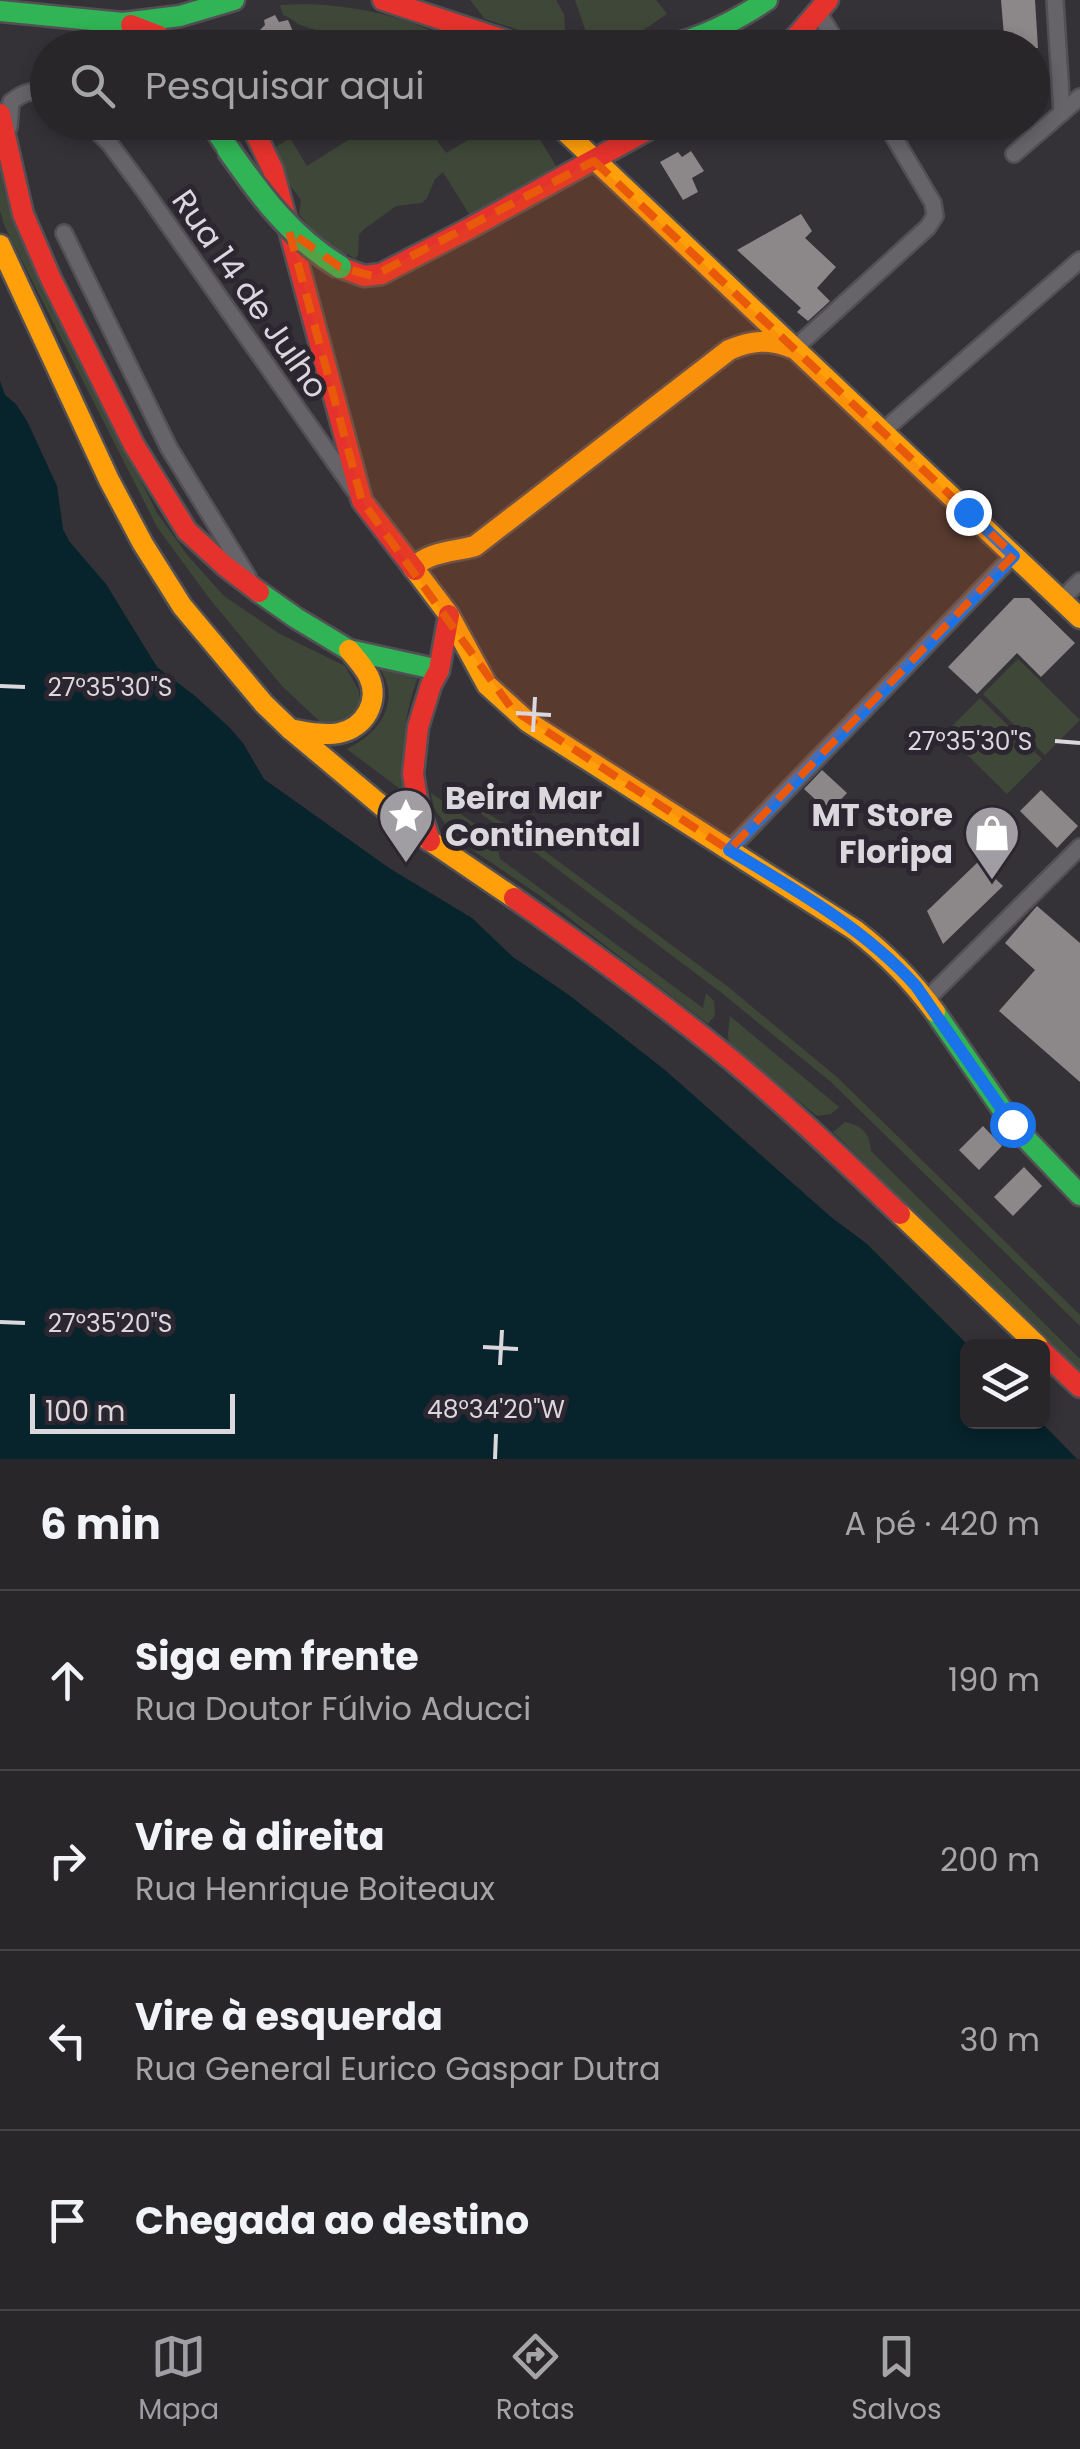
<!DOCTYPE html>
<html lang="pt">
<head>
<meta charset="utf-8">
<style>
	:root { --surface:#282629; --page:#302e31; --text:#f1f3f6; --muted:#a5a5a8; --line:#444346; --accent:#a09da3 }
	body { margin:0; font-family:Poppins,sans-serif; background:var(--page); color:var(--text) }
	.controls { position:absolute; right:30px; bottom:30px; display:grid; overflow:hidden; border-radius:15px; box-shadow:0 5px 15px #0003 }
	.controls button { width:90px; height:90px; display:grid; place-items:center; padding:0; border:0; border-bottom:2px solid var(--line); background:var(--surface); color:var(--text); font:50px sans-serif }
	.scale { position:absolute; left:30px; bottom:25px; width:205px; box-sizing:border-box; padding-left:10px; border:5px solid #dad7dd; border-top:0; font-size:28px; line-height:35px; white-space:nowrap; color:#dad7dd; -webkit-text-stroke:8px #2b262f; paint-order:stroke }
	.stop { position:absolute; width:30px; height:30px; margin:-22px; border:8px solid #1a73e8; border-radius:50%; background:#fff }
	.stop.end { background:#1a73e8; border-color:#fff; box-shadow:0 2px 10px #0008 }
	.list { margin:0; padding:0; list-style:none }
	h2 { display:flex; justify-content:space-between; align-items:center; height:130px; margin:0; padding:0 40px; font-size:42px }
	h2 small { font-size:32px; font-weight:400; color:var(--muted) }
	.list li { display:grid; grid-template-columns:65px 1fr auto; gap:30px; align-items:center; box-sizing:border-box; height:180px; padding:0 40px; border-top:2px solid var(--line) }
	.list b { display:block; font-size:38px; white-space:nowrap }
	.list p { margin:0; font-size:32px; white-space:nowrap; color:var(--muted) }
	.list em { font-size:32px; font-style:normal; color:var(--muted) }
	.icon { flex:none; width:55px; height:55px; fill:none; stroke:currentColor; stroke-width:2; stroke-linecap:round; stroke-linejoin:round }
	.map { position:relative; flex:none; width:1080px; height:1459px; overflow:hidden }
	.search { position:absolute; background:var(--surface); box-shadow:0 5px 15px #0003; left:30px; right:30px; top:30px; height:110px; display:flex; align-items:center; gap:25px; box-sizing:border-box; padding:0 35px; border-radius:55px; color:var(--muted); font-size:38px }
	.sheet { height:850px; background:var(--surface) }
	nav { display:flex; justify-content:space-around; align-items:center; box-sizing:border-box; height:140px; border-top:2px solid var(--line); background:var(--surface); font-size:28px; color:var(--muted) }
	nav a { display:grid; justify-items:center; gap:5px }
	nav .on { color:var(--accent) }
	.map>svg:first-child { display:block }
</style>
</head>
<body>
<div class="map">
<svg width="1080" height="1459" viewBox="0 0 1080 1459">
	<rect width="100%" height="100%" fill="#353237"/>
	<g fill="#3f4838">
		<polygon points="470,0 556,0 564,14 565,31 560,38 555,39 537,36 485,19"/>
		<path d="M575 0H656L667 14C644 29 614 55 588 38Z"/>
		<path d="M306 4C356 6 402 15 446 38 411 40 336 38 303 26 295 23 291 18 283 15L280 5Z"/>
		<path d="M424 122 446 153 497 123H530L556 166 471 217 443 172 435 179 427 198 422 203 396 206 363 230 359 235 358 255 355 259C350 255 345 253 339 251 323 243 310 228 299 214L301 200 284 177 276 147 290 138 307 166 375 123Z"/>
		<polygon points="0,161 4,189 14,224 157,513 188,556 224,596 280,634 345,666 359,691 361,716 329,730 282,686 209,598 157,527 5,227 0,211"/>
		<polygon points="1018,659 1080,720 1045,755 983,694"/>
		<path d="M378 666 418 677C401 724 402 748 411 797L347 749C380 733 403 701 378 666Z"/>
		<polygon points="980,698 1042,759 1007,794 945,733"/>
		<polygon points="448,790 520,833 727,986 838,1078 1080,1315 1080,1326 831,1082 723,994 536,853"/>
		<polygon points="431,793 496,839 500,859 703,1008 706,993 714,1001 715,1015 708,1024 542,897 474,851 449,829 434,808"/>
		<polygon points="730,1016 839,1107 831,1114 817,1116 729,1044 728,1034"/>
		<path d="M845 1122C862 1125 870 1134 871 1151L1080 1359V1374L833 1132Z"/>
	</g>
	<polygon fill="#07232b" points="0,381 5,395 16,404 27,421 57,486 63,529 69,541 106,584 157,667 195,696 229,727 243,743 264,779 389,868 472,918 513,957 569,995 665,1070 831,1217 867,1244 969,1346 968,1422 1041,1422 1077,1459 0,1459"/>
	<g fill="#8c8889">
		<polygon points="1001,0 1035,0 1038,48 1005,48"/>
		<polygon points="275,15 279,22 288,20 294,34 298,33 306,48 258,48 253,37 265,25 264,20"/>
		<polygon points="691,151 704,171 692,178 698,192 683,200 660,162 678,152 682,157"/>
		<polygon points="801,214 812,231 805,238 836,267 817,288 830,301 808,321 797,312 801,308 737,250"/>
		<polygon points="1014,598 1029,598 1075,643 1041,677 1017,653 977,694 948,667"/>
		<polygon points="822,770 847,793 829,812 804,789"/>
		<polygon points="1041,790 1078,826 1057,848 1020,811"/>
		<polygon points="978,862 1003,886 943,944 927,911"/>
		<polygon points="1037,906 1080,943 1080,1082 999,1011 1035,970 1005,943"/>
		<polygon points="983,1126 1002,1146 979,1170 959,1150"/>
		<polygon points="1024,1167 1042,1186 1013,1216 994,1197"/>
	</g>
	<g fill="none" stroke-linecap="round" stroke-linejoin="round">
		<g stroke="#525054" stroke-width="20">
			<g id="street">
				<polyline points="1055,0 1062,113"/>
				<polyline points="818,12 840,48"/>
				<polyline points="88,122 110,144 144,190 355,491"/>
				<path d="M9 127 11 102C24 92 32 89 48 94"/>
				<polyline points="1014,154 1080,97"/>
				<polyline points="64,233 169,448 248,577"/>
				<polyline points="794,349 928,227 935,216 933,203 885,122"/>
				<polyline points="882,432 1080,260"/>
				<polyline points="1061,600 1080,581"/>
				<polyline points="729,850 1014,555"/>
				<polyline points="926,1000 1080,847"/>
			</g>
		</g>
		<g stroke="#525054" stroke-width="25">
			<g id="fast">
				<polyline points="0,11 123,23"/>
				<polyline points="123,23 180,16 234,0"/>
				<path d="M658 48C698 40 733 23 767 0"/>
				<polyline points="210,122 228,149"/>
				<polyline points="259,592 296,618 349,650 439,670"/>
				<polyline points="935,1012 1013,1125 1080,1195"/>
			</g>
		</g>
		<g stroke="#525054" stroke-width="25">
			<g id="slow">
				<polyline points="555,122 1080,618"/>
				<polyline points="0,245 109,480 143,544 182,606 264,704 290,729 395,817 514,898"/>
				<path d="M413 568C430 551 453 552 475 546L729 350C752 340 769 339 792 348"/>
				<path d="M415 570 449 615 487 685 528 722 855 930C886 954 912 980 935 1012"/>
				<path d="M290 729C306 732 323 736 339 733 365 728 380 701 369 677 364 667 356 658 349 650"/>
				<polyline points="900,1214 1038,1346"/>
			</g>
		</g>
		<g stroke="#525054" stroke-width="25">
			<g id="jam">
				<polyline points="383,0 528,48"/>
				<polyline points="131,25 157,35 176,48"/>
				<polyline points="783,48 796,37 828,0"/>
				<polyline points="0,114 23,214 51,279 134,445 187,531 225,566 259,592"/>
				<polyline points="250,122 273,170 362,501 415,570"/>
				<polyline points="340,267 364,276 381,274 468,229 662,122"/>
				<polyline points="430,841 418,805 413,774 418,727 431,685 439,670 449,615"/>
				<path d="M514 898C583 946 652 996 718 1049 781 1100 840 1157 900 1214"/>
				<polyline points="1042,1351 1080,1387"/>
			</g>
		</g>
		<use href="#street" stroke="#666468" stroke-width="15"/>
		<use href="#fast" stroke="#30b455" stroke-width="20"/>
		<use href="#slow" stroke="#ff9f0a" stroke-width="20"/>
		<use href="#jam" stroke="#e5322d" stroke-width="20"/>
		<g stroke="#525054" stroke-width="28" stroke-linecap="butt">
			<path id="fast-bridge" d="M228 149C260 195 291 237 340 267"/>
		</g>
		<use href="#fast-bridge" stroke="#30b455" stroke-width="22"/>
	</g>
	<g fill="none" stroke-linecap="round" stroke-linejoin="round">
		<path stroke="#1a73e8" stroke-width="12" d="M968 512 1014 556 729 850C794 889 864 928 916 986L1012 1124"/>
	</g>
	<path fill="#e8590c" fill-opacity="0.2" stroke="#e8590c" stroke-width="8" stroke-dasharray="20 12" stroke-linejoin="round" d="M594 161 1014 555 729 850 512 709 362 501 289 231 340 267 373 276Z"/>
	<path fill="none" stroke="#dad7dd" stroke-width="4" d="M0 686 25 687M516 713 551 715M533 732 535 697M1055 741 1080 743M0 1322 25 1323M483 1347 518 1349M500 1365 502 1330M495 1459 496 1434"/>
	<defs>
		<g id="sight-pin" transform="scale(2.875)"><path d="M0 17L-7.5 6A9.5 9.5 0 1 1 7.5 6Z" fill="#a09da3" stroke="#2b262f"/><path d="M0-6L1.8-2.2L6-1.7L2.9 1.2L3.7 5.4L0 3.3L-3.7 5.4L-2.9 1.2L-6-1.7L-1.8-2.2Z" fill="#fff"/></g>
		<g id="shop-pin" transform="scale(2.875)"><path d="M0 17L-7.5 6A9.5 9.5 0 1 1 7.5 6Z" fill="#a09da3" stroke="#2b262f"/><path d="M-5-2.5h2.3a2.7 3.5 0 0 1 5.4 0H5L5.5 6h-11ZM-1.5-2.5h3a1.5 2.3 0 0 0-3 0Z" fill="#fff"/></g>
	</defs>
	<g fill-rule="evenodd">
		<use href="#sight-pin" x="406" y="816"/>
		<use href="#shop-pin" x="992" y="833"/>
	</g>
	<g text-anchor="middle" stroke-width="10" stroke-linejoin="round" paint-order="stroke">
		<g font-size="32" fill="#dad7dd" stroke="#2b262f">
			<text transform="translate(250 294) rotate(55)" y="11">Rua 14 de Julho</text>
		</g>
		<g font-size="32" font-weight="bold" fill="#dad7dd" stroke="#2b262f" text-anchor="start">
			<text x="445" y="809">Beira Mar<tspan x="445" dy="37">Continental</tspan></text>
			<text x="953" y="826" text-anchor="end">MT Store<tspan x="953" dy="37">Floripa</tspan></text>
		</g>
	</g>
	<g font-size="25" text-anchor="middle" fill="#dad7dd" stroke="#2b262f" stroke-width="10" stroke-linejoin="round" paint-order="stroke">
		<text x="110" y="696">27°35'30"S</text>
		<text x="970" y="750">27°35'30"S</text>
		<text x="110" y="1332">27°35'20"S</text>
		<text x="496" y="1418">48°34'20"W</text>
	</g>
</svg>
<div class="controls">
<button><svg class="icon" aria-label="layers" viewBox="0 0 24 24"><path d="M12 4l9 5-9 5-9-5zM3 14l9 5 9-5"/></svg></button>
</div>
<div class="scale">100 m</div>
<div class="stop" style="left:1012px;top:1124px"></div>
<div class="stop end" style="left:968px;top:512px"></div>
<div class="search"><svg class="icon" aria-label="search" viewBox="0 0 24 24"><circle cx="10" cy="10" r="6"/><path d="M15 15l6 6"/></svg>Pesquisar aqui</div>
</div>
<section class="sheet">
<h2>6 min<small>A pé · 420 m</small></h2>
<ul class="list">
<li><svg class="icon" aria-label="ahead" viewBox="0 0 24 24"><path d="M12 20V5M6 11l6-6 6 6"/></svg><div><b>Siga em frente</b><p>Rua Doutor Fúlvio Aducci</p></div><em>190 m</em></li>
<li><svg class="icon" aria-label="right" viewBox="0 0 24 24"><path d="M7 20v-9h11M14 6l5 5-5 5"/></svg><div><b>Vire à direita</b><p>Rua Henrique Boiteaux</p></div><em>200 m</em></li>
<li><svg class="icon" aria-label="left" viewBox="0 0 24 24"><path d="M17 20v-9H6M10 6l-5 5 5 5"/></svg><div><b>Vire à esquerda</b><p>Rua General Eurico Gaspar Dutra</p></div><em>30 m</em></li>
<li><svg class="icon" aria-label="arrive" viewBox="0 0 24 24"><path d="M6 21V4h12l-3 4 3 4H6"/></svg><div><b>Chegada ao destino</b></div></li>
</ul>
</section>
<nav>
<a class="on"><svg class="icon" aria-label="map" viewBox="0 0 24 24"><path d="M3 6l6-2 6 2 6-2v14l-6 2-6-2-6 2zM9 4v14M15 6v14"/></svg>Mapa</a>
<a><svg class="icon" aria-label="directions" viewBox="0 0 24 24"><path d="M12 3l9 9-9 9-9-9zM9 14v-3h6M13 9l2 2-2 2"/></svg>Rotas</a>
<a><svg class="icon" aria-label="saved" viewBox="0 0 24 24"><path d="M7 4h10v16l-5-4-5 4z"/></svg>Salvos</a>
</nav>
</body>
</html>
